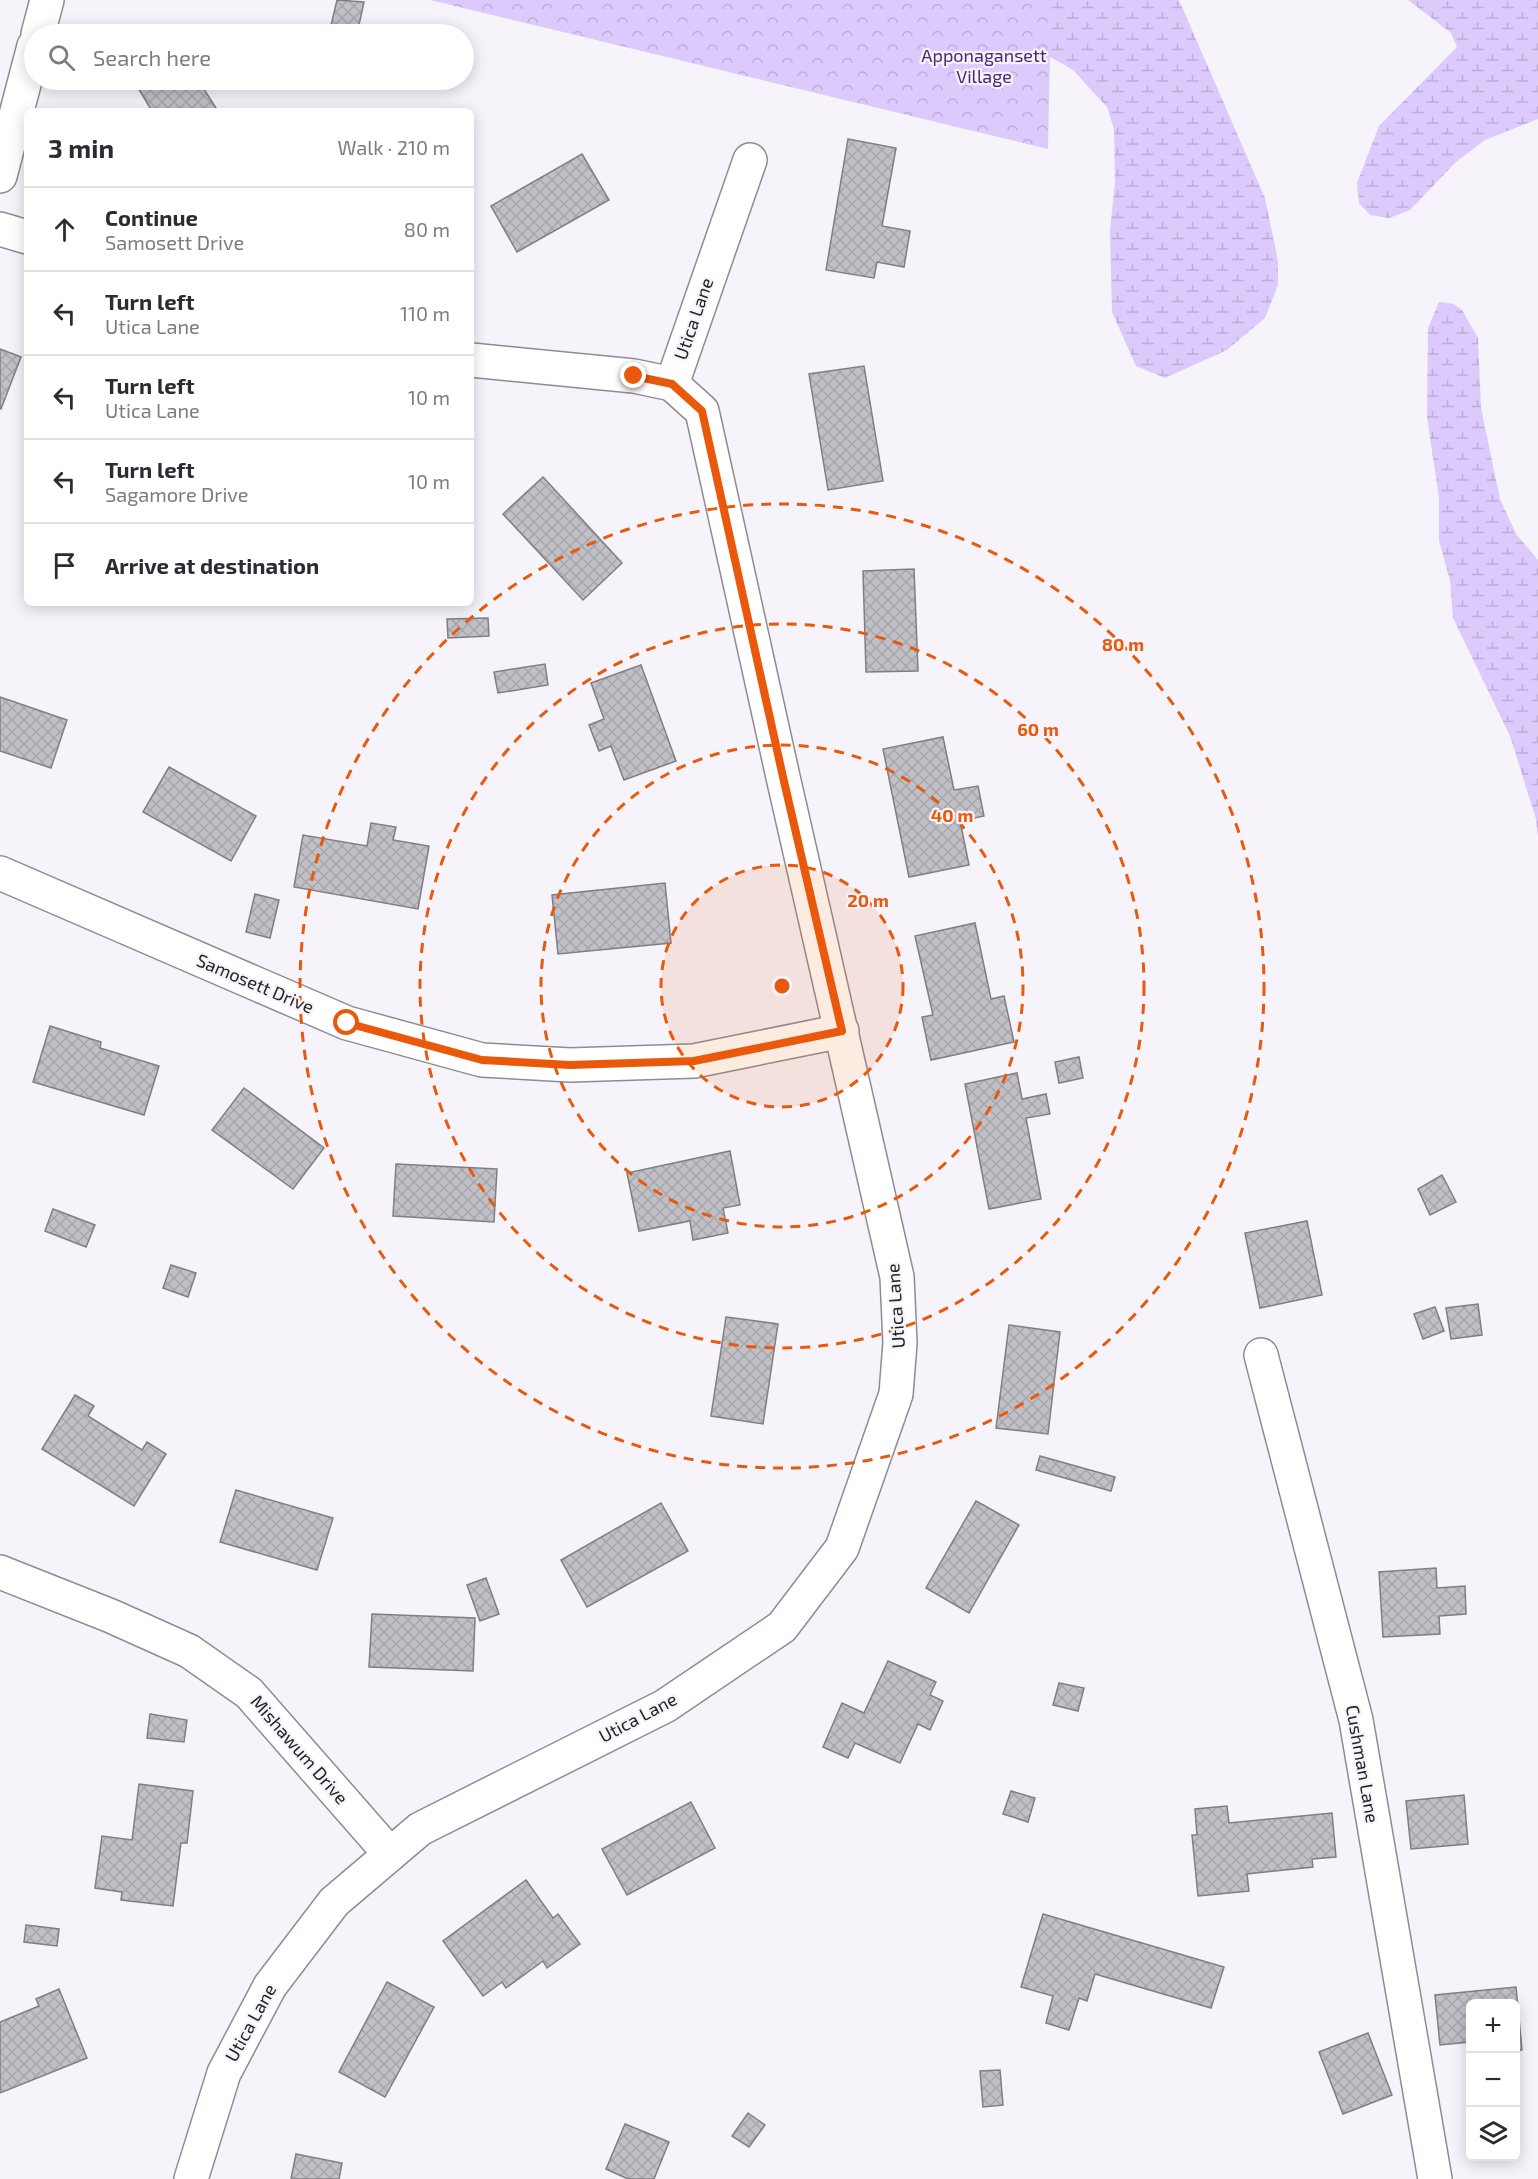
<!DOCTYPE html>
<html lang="en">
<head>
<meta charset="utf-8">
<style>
	:root { --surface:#fff; --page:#f7f7f7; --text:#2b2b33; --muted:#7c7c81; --line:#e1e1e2 }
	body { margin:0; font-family:"Exo 2",sans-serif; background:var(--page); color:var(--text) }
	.controls { position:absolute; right:18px; bottom:18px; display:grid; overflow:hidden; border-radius:9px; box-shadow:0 3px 15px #0003 }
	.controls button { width:54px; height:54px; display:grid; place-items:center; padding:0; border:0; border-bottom:2px solid var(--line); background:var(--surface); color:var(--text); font:30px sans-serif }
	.stop { position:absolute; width:18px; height:18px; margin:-14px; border:4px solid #ea580c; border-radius:50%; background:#fff }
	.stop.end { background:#ea580c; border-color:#fff; box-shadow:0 2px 6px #0008 }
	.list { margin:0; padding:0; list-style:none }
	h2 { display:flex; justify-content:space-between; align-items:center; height:78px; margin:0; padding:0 24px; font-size:26px }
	h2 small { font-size:20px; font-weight:400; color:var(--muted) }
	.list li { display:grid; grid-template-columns:39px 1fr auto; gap:18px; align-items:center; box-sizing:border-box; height:84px; padding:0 24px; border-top:2px solid var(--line) }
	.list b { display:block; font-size:22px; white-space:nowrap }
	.list p { margin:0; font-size:20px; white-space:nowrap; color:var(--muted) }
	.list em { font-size:20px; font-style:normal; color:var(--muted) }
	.icon { flex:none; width:33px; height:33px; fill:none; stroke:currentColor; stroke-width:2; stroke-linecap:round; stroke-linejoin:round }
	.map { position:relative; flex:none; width:1538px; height:2179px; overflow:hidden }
	.search { position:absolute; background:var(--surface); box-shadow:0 3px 15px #0003; left:24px; top:24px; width:450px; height:66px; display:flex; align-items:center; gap:15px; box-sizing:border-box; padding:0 21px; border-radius:33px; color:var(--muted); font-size:22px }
	.panel { position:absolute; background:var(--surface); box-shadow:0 3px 15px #0003; left:24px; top:108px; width:450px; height:498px; border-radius:9px }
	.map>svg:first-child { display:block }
</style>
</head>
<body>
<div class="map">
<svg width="1538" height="2179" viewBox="0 0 1538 2179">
	<defs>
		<pattern id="wetland-marsh" width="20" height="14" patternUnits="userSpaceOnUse" patternTransform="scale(1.5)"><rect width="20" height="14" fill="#dbcafb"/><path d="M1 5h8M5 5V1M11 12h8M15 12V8" fill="none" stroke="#bcadd7"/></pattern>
		<pattern id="park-crowns" width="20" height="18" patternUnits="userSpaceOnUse" patternTransform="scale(1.5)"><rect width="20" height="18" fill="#dbcafb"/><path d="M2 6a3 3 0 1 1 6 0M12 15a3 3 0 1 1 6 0" fill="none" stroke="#bcadd7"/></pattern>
		<pattern id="building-cross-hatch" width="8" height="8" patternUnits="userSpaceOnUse" patternTransform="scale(1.5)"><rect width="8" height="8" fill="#c2c0c7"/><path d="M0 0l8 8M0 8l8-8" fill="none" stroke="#a6a5ab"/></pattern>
	</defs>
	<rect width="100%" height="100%" fill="#f6f3fb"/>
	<g fill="url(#wetland-marsh)">
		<polygon points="918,0 1179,0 1265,198 1278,261 1278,285 1265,318 1227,350 1165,378 1136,366 1112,312 1110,230 1115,182 1114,129 1107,107 1073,70 1019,39"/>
		<polygon points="1408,0 1538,0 1538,119 1485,140 1456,162 1410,210 1389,218 1370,215 1359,203 1357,183 1379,126 1457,47 1451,33"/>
		<polygon points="1439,302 1454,304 1462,310 1478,338 1481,408 1500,499 1516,534 1538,560 1538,838 1536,819 1510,736 1453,618 1450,580 1439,541 1439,498 1427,417 1428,328"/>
	</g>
	<polygon fill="url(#park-crowns)" points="430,0 1051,0 1048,149"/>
	<g fill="url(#building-cross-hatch)" stroke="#807e85" stroke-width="1.5">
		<polygon points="337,0 364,2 357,34 329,34"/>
		<polygon points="139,80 198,80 218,111 152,111 135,83"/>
		<polygon points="848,139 896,148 882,226 910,231 904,267 877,262 874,278 826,270"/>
		<polygon points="582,154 609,200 517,252 491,206"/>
		<polygon points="0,349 21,357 1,409 0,408"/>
		<polygon points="864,366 883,481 828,490 809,374"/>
		<polygon points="543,477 622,563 583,600 503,514"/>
		<polygon points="914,569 918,671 866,672 863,571"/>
		<polygon points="488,618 489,636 448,638 447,619"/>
		<polygon points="545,664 548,685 498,693 494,672"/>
		<polygon points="641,665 676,761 624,780 611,746 599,751 589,725 604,719 591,683"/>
		<polygon points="0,697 67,720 51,768 0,751"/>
		<polygon points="943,737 954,790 978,786 984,816 960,821 969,865 909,877 883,749"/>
		<polygon points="169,767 256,816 231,861 143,812"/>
		<polygon points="371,823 396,827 393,840 429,846 418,909 294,887 303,835 367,846"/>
		<polygon points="665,883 671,943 558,954 552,895"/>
		<polygon points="255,894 279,900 270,938 246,932"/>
		<polygon points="975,923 991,999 1004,996 1014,1042 931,1060 922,1017 933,1015 915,936"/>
		<polygon points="50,1026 101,1042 100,1048 159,1066 144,1115 33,1082"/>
		<polygon points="1079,1057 1083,1078 1059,1083 1055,1062"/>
		<polygon points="1017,1073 1022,1099 1046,1094 1050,1114 1026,1118 1041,1199 989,1209 965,1084"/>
		<polygon points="244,1088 324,1148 293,1189 212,1130"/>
		<polygon points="730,1151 740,1205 723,1208 728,1233 693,1240 690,1221 639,1231 627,1173"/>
		<polygon points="396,1164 497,1169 494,1222 393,1216"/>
		<polygon points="1442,1175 1456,1202 1430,1215 1418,1189"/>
		<polygon points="53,1209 95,1225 86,1247 45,1231"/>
		<polygon points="1307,1221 1322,1295 1260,1308 1245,1233"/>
		<polygon points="171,1265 196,1273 188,1297 163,1288"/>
		<polygon points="1478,1304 1482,1335 1451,1339 1446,1308"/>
		<polygon points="1435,1307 1444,1331 1423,1339 1414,1314"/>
		<polygon points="726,1317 778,1324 763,1424 711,1416"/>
		<polygon points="1009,1325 1060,1332 1048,1434 996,1428"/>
		<polygon points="75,1395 94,1406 88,1416 142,1450 147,1442 166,1454 134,1506 42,1449"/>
		<polygon points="1040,1456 1115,1477 1111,1491 1036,1470"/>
		<polygon points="236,1490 333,1518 317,1570 220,1542"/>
		<polygon points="976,1501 1019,1525 969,1613 926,1588"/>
		<polygon points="661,1503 688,1551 587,1607 561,1560"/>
		<polygon points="1436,1568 1437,1588 1465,1586 1466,1614 1439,1616 1440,1634 1383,1637 1379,1572"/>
		<polygon points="486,1578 499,1614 480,1621 467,1585"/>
		<polygon points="372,1614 475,1618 473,1671 369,1667"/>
		<polygon points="888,1661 936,1682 930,1695 943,1701 930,1730 918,1724 900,1763 855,1743 848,1758 823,1747 842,1703 864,1713"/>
		<polygon points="1059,1683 1084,1688 1078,1711 1053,1705"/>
		<polygon points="150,1714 187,1720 184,1742 147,1738"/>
		<polygon points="139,1784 193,1791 187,1843 181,1843 173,1906 121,1900 122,1892 95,1888 102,1836 132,1840"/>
		<polygon points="1011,1791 1035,1798 1028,1822 1003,1814"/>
		<polygon points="1464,1795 1468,1844 1411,1849 1406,1801"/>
		<polygon points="691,1802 715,1848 627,1895 602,1849"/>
		<polygon points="1227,1806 1229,1823 1332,1813 1336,1857 1312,1859 1313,1867 1247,1874 1249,1891 1198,1896 1192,1835 1197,1835 1195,1809"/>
		<polygon points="526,1880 553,1918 558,1914 580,1944 547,1968 543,1961 506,1988 502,1982 483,1996 443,1941"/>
		<polygon points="1043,1914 1224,1967 1211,2008 1095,1974 1087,2001 1079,1998 1069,2030 1046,2023 1053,1996 1021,1987"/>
		<polygon points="26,1925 59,1929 57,1946 24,1942"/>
		<polygon points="387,1982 434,2007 385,2097 339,2072"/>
		<polygon points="1516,1987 1522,2050 1516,2051 1516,2004 1470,2004 1470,2042 1440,2045 1435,1995"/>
		<polygon points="59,1989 87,2058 0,2093 0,2022 39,2006 36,1999"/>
		<polygon points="1368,2033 1392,2095 1343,2114 1319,2052"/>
		<polygon points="1000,2070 1003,2105 983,2107 980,2071"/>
		<polygon points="748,2113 765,2125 749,2147 732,2136"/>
		<polygon points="625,2124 669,2142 654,2179 628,2179 606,2169"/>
		<polygon points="296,2154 342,2163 339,2179 291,2179"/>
	</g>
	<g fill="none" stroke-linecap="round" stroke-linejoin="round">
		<g stroke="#8e8b92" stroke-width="36">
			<g id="street">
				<polyline points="38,34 47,0"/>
				<polyline points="0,176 34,46"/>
				<polyline points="0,229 27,237"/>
				<polyline points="471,360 634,376 672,384"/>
				<polyline points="0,873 347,1023 482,1060 570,1065 694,1061 842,1031"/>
				<polyline points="1261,1355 1356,1720 1435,2179"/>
				<polyline points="0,1572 111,1616 189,1651 249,1693 390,1854"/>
				<polyline points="191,2179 224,2073 270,1986 334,1902 420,1829 665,1706 782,1627 842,1548 896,1394 900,1343 897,1277 783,777 702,411 672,384 750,160"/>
			</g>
		</g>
		<use href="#street" stroke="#fff" stroke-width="33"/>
	</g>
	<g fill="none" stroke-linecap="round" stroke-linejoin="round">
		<polyline stroke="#ea580c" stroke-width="8" points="347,1023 482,1060 570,1065 694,1061 842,1031 783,777 702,411 672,384 634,376"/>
	</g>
	<circle cx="782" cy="986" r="121" fill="#e8590c" fill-opacity=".12"/>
	<g fill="none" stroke="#e8590c" stroke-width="3" stroke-dasharray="10 8">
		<circle cx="782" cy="986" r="121"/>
		<circle cx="782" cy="986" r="241"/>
		<circle cx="782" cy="986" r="362"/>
		<circle cx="782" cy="986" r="482"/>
	</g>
	<g text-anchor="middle" stroke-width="4.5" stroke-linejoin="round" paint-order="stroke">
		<g font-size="18" fill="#4a2673" stroke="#f6f3fb">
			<text x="984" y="62">Apponagansett<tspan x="984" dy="21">Village</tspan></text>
		</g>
		<g font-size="18" fill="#232225" stroke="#f6f3fb">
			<text transform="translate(694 319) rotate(-71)" y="6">Utica Lane</text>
			<text transform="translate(255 984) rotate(23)" y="6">Samosett Drive</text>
			<text transform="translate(896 1306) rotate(-94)" y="6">Utica Lane</text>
			<text transform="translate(638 1718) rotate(-28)" y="6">Utica Lane</text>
			<text transform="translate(299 1750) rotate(49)" y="6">Mishawum Drive</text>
			<text transform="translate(1362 1764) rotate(80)" y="6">Cushman Lane</text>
			<text transform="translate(251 2023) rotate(-61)" y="6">Utica Lane</text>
		</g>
	</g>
	<circle cx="782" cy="986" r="9" fill="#e8590c" stroke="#f6f3fb" stroke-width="3"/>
	<g font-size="18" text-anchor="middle" font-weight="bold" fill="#e8590c" stroke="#f6f3fb" stroke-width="4.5" stroke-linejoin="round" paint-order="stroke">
		<text x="1123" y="651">80 m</text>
		<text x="1038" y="736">60 m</text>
		<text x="952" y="822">40 m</text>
		<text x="868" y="907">20 m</text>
	</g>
</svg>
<div class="controls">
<button>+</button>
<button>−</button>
<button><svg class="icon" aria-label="layers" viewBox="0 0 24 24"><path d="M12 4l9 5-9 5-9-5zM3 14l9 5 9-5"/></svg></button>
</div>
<div class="stop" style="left:347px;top:1023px"></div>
<div class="stop end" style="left:634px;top:376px"></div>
<div class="search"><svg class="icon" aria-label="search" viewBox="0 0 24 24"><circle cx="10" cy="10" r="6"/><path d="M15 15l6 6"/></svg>Search here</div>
<section class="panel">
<h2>3 min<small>Walk · 210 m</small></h2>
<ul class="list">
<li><svg class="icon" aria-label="ahead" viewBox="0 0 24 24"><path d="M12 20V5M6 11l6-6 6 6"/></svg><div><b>Continue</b><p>Samosett Drive</p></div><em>80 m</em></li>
<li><svg class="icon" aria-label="left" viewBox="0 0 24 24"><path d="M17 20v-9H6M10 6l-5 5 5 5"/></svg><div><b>Turn left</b><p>Utica Lane</p></div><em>110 m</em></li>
<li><svg class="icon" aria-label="left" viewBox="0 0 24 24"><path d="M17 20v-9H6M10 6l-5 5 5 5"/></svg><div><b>Turn left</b><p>Utica Lane</p></div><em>10 m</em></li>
<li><svg class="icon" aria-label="left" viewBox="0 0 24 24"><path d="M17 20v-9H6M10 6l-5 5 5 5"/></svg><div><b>Turn left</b><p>Sagamore Drive</p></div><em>10 m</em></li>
<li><svg class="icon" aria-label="arrive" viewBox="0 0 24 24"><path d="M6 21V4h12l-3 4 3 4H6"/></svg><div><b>Arrive at destination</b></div></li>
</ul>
</section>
</div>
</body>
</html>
